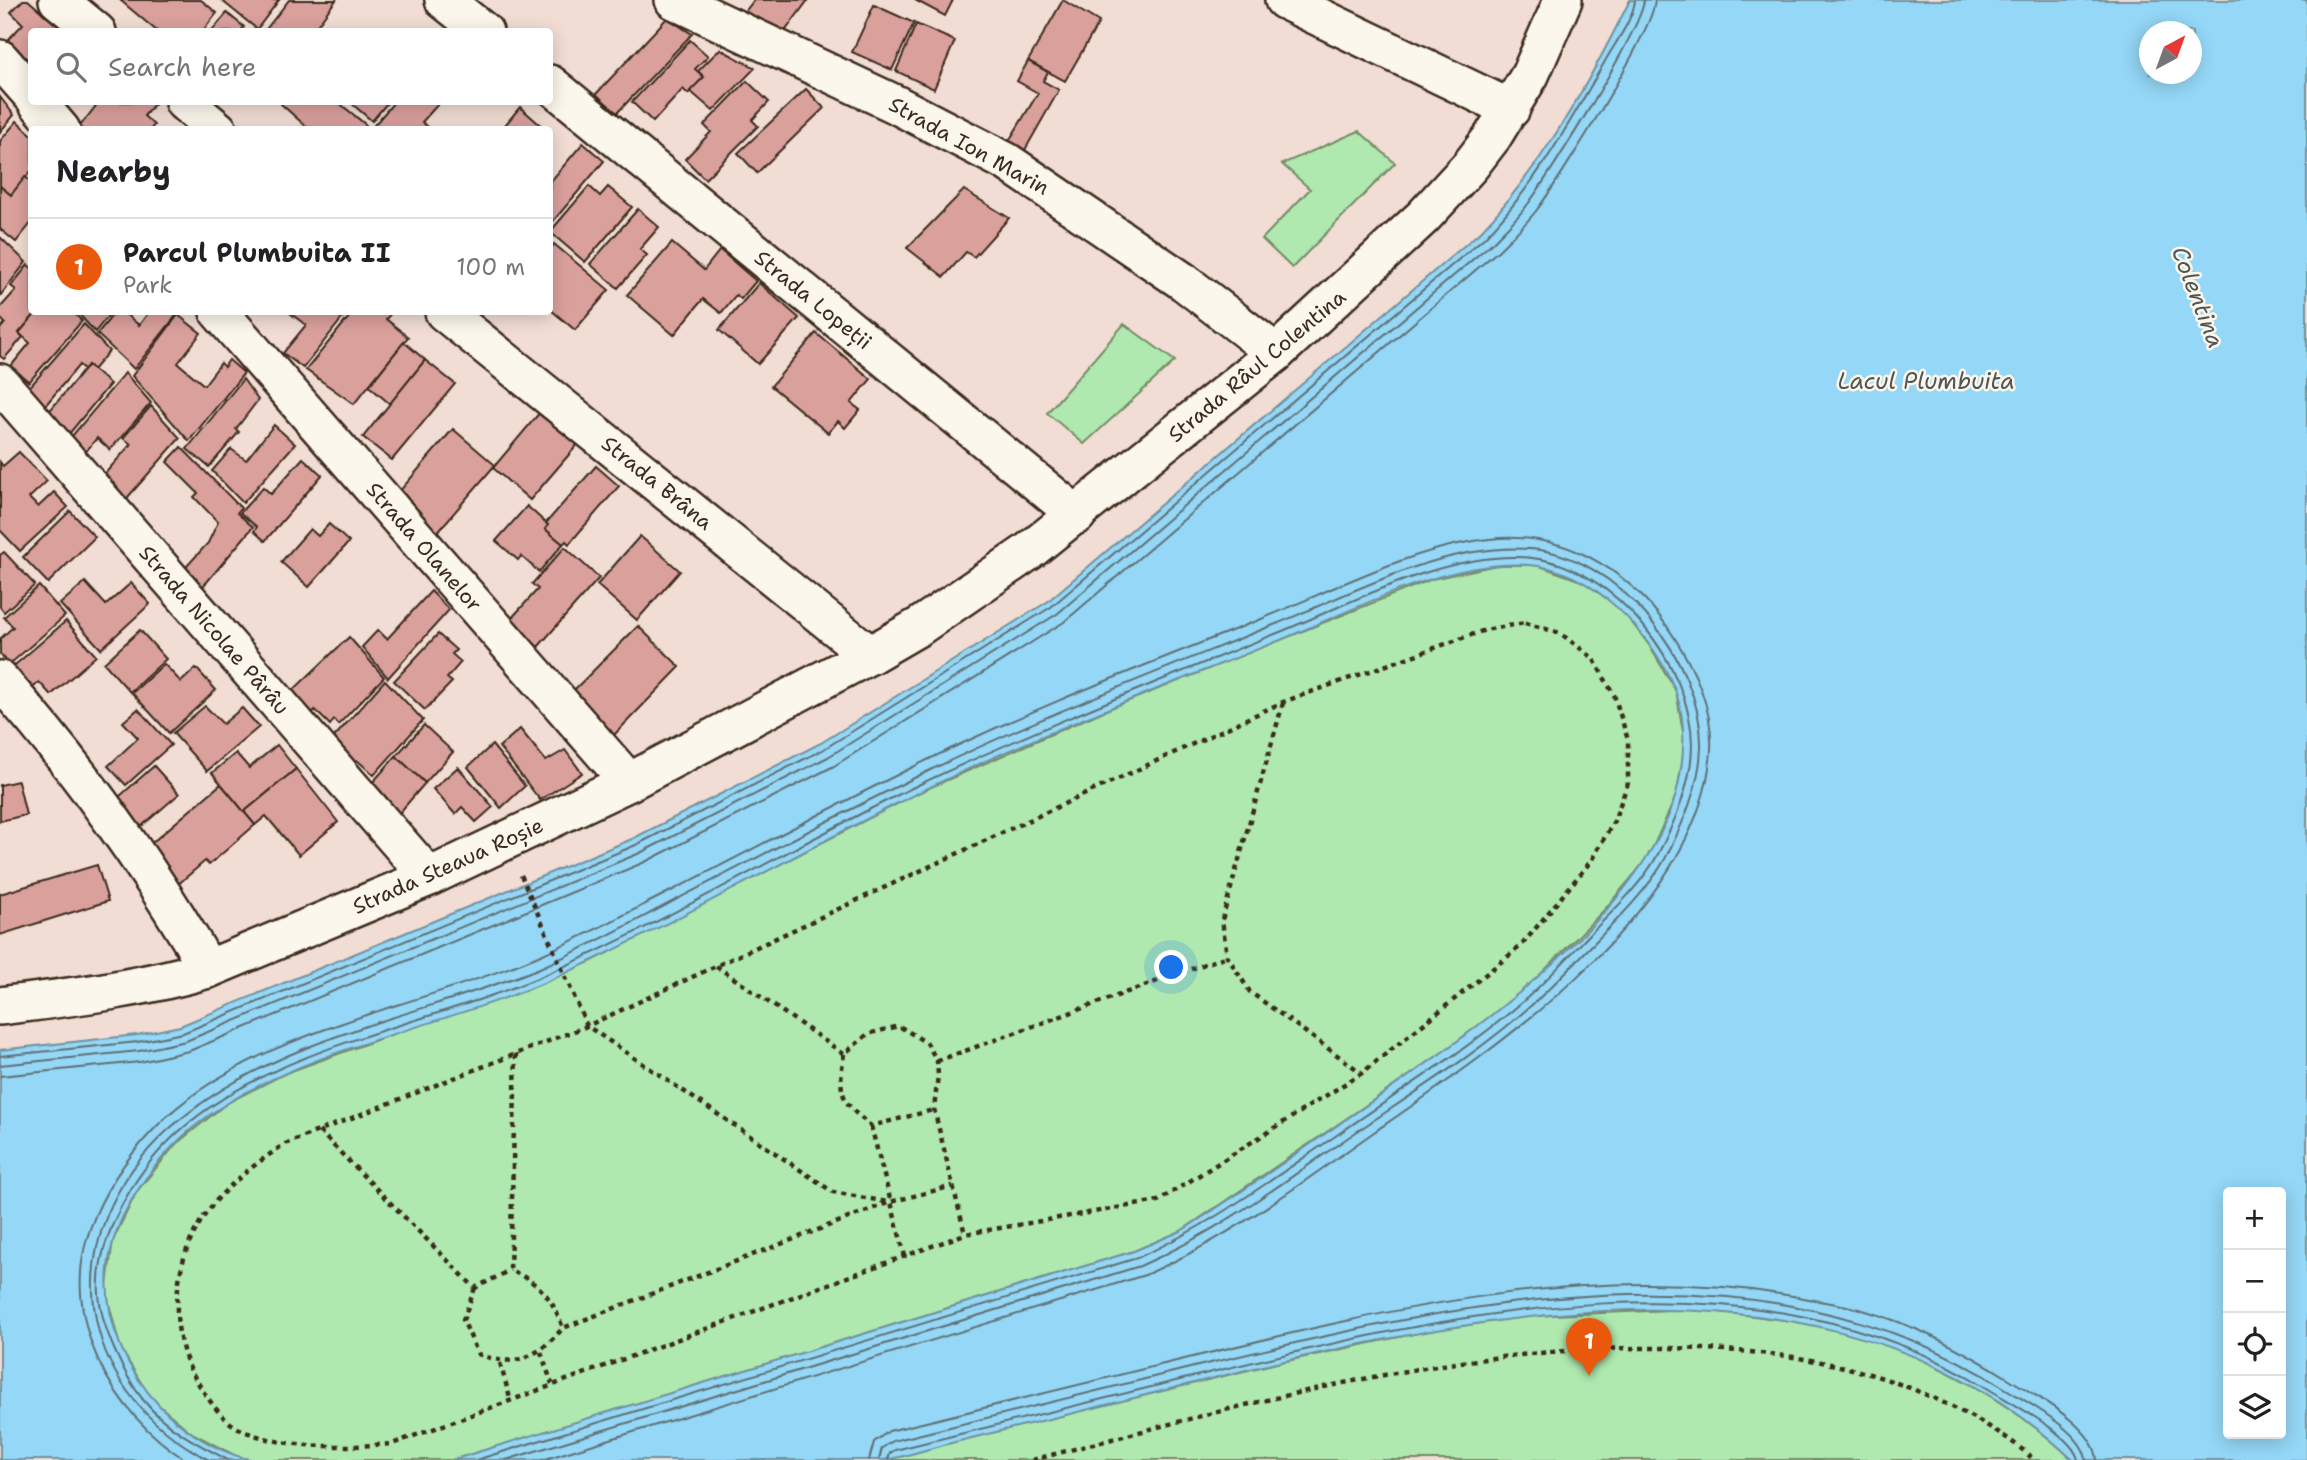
<!DOCTYPE html>
<html lang="en">
<head>
<meta charset="utf-8">
<style>
	:root { --surface:#fff; --page:#f2f2f2; --text:#202124; --muted:#757577; --line:#e0e0e0; --accent:#ea580c }
	body { margin:0; font-family:"Shantell Sans",sans-serif; background:var(--page); color:var(--text) }
	.controls { position:absolute; right:21px; bottom:21px; display:grid; overflow:hidden; border-radius:7px; box-shadow:0 4px 18px #0003 }
	.controls button { width:63px; height:63px; display:grid; place-items:center; padding:0; border:0; border-bottom:2px solid var(--line); background:var(--surface); color:var(--text); font:35px sans-serif }
	.compass { position:absolute; left:2139px; top:21px; width:63px; height:63px; border-radius:50%; background:var(--surface); box-shadow:0 4px 18px #0003; rotate:41deg }
	.you { position:absolute; left:1172px; top:968px; width:24px; height:24px; margin:-18px; border:5px solid #fff; border-radius:50%; background:#1a73e8; box-shadow:0 0 0 10px #1a73e833 }
	.badge { display:grid; place-items:center; width:46px; height:46px; border-radius:50%; background:var(--accent); color:#fff; font-size:23px; font-weight:700 }
	.pin { position:absolute; translate:-50% -58px; filter:drop-shadow(0 2px 4px #0008) }
	.pin::after { content:''; position:absolute; top:37px; width:24px; height:21px; background:inherit; clip-path:polygon(0 0,100% 0,50% 100%) }
	.list { margin:0; padding:0; list-style:none }
	h2 { display:flex; justify-content:space-between; align-items:center; height:91px; margin:0; padding:0 28px; font-size:30px }
	h2 small { font-size:23px; font-weight:400; color:var(--muted) }
	.list li { display:grid; grid-template-columns:46px 1fr auto; gap:21px; align-items:center; box-sizing:border-box; height:98px; padding:0 28px; border-top:2px solid var(--line) }
	.list b { display:block; font-size:26px; white-space:nowrap }
	.list p { margin:0; font-size:23px; white-space:nowrap; color:var(--muted) }
	.list em { font-size:23px; font-style:normal; color:var(--muted) }
	.icon { flex:none; width:38px; height:38px; fill:none; stroke:currentColor; stroke-width:2; stroke-linecap:round; stroke-linejoin:round }
	.map { position:relative; flex:none; width:2307px; height:1460px; overflow:hidden }
	.search { position:absolute; background:var(--surface); box-shadow:0 4px 18px #0003; left:28px; top:28px; width:525px; height:77px; display:flex; align-items:center; gap:18px; box-sizing:border-box; padding:0 24px; border-radius:7px; color:var(--muted); font-size:26px }
	.panel { position:absolute; background:var(--surface); box-shadow:0 4px 18px #0003; left:28px; top:126px; width:525px; height:189px; border-radius:7px }
	.map>svg:first-child { display:block }
</style>
</head>
<body>
<div class="map">
<svg width="2307" height="1460" viewBox="0 0 2307 1460">
	<rect width="100%" height="100%" fill="#f1ddd4"/>
	<filter id="ink" filterUnits="userSpaceOnUse"><feTurbulence type="fractalNoise" baseFrequency=".0143" numOctaves="2"/><feDisplacementMap in="SourceGraphic" scale="14" xChannelSelector="R" yChannelSelector="G"/><feConvolveMatrix kernelMatrix="1 2 1 2 8 2 1 2 1" color-interpolation-filters="sRGB"/></filter>
	<g filter="url(#ink)">
		<g fill="#afe9af" stroke="#758a66" stroke-width="2">
			<polygon points="1359,131 1395,163 1292,268 1262,239 1310,189 1282,164"/>
			<polygon points="1124,324 1175,361 1084,444 1047,413"/>
			<polygon points="1497,565 1537,565 1584,582 1622,610 1649,645 1676,691 1685,743 1677,794 1648,858 1606,908 1522,993 1447,1050 1181,1231 1134,1251 452,1460 252,1460 236,1456 192,1433 150,1398 120,1347 106,1292 113,1240 137,1191 176,1144 227,1103 286,1073 590,962 920,792 1106,710 1432,579"/>
			<path d="M1696 1309C1750 1316 1807 1320 1859 1336 1937 1360 2014 1404 2073 1460H880L1277 1363 1427 1331 1530 1316Z"/>
		</g>
		<path fill="#94d7f6" stroke="#7092a0" stroke-width="2" fill-rule="evenodd" d="M1630 0H2307V1460H2073C1805 1205 1392 1335 1078 1412 1034 1423 991 1433 947 1444 926 1449 903 1458 882 1460 838 1460 791 1460 747 1460 649 1460 550 1460 452 1460L1134 1251 1181 1231C1238 1195 1293 1156 1348 1118 1454 1045 1660 909 1680 775 1685 747 1685 717 1675 690 1652 633 1592 569 1529 565 1448 559 1356 609 1283 639 1159 689 1032 736 912 796 792 856 675 923 553 979 437 1031 264 1053 174 1145 149 1171 123 1207 113 1242 86 1336 160 1439 252 1460H0V1050L137 1035 180 1026 632 839 821 743 1047 602 1480 232C1542 167 1590 81 1630 0ZM2150 32H2192V74H2150ZM2228 1192H2281V1434H2228Z"/>
		<g fill="none" stroke-linecap="round" stroke-linejoin="round">
			<g stroke="#5f6f74" stroke-width="2">
				<path d="M0 1056 138 1042 183 1033 636 845 824 749 1051 607 1485 237C1537 183 1567 127 1604 63 1614 44 1633 21 1635 0"/>
				<path d="M0 1065 139 1051 186 1041 640 853 828 757 1057 614 1492 243C1504 230 1518 218 1528 204 1549 176 1643 27 1644 0"/>
				<path d="M0 1076 140 1062 189 1051 645 862 834 766 1064 622 1499 250C1511 238 1525 225 1536 211 1559 181 1654 30 1655 0"/>
				<path d="M186 1460C112 1414 58 1317 90 1229 103 1192 128 1156 155 1128 246 1032 417 1008 536 957 582 938 627 913 671 891 747 852 823 812 899 774 1015 715 1138 668 1259 620 1333 590 1420 543 1500 538 1573 534 1636 576 1674 637 1695 670 1713 708 1711 749 1702 910 1495 1049 1374 1132 1300 1184 1228 1239 1145 1275L542 1460"/>
				<path d="M209 1460C71 1388 54 1233 169 1129 269 1039 413 1018 535 970 580 951 624 927 668 904 747 863 826 821 906 782 1026 722 1152 674 1276 624 1355 592 1442 543 1530 549 1617 554 1703 662 1701 747 1700 786 1683 824 1665 859 1649 888 1622 915 1598 939 1577 960 1557 982 1535 1002 1477 1055 1407 1097 1343 1141 1277 1187 1214 1234 1140 1266L506 1460"/>
				<path d="M228 1460C199 1445 166 1428 144 1401 124 1376 101 1327 99 1294 95 1240 134 1174 172 1138 267 1046 428 1026 547 974 672 919 791 847 914 787 1033 730 1157 682 1280 632 1354 602 1450 549 1532 558 1613 566 1692 665 1692 745 1692 783 1675 822 1657 856 1641 885 1613 911 1590 934 1570 955 1550 977 1528 997 1470 1049 1401 1090 1337 1135 1272 1179 1210 1226 1137 1258L476 1460"/>
				<path d="M869 1460 874 1442 889 1431C993 1405 1097 1380 1201 1355 1399 1306 1605 1259 1809 1299 1828 1303 1848 1305 1866 1311 1918 1326 1965 1351 2011 1380 2036 1396 2095 1427 2097 1460"/>
				<path d="M879 1460 882 1448 893 1441C997 1416 1101 1390 1206 1364 1466 1301 1761 1234 2003 1387 2025 1401 2084 1432 2086 1460"/>
				<path d="M888 1460 890 1453 895 1450C998 1424 1101 1399 1204 1374 1457 1312 1756 1242 1992 1391 2013 1404 2074 1436 2078 1460"/>
			</g>
		</g>
		<g fill="#daa09c" stroke="#3b2a1e" stroke-width="2">
			<polygon points="23,0 28,0 59,27 54,32 32,32 32,55 25,62 5,43 23,24 11,12"/>
			<polygon points="120,0 201,0 217,13 202,32 158,32"/>
			<polygon points="221,0 279,0 257,29"/>
			<polygon points="289,0 336,0 312,32 264,32"/>
			<polygon points="754,0 808,0 780,38 744,13"/>
			<polygon points="915,0 953,0 945,16"/>
			<polygon points="1063,0 1099,22 1065,81 1028,61"/>
			<polygon points="874,5 914,23 892,70 852,52"/>
			<polygon points="227,13 244,27 240,32 211,32"/>
			<polygon points="667,18 692,34 617,113 596,94"/>
			<polygon points="916,24 955,41 934,89 896,71"/>
			<polygon points="690,40 708,56 695,69 704,77 688,94 683,89 653,122 632,102"/>
			<polygon points="720,49 755,68 713,111 690,91 704,77 698,71"/>
			<polygon points="1028,61 1048,72 1043,81 1059,90 1025,150 1009,141 1038,93 1017,81"/>
			<polygon points="747,81 769,102 752,120 758,126 705,179 685,159 711,132 704,125"/>
			<polygon points="806,89 824,108 757,173 738,153"/>
			<polygon points="0,97 14,115 0,132"/>
			<polygon points="99,102 156,102 144,116 154,125 150,130 77,130"/>
			<polygon points="283,102 338,102 366,125 362,130 310,130 281,104"/>
			<polygon points="350,102 388,102 372,121"/>
			<polygon points="394,102 440,102 422,122 431,130 370,130"/>
			<polygon points="520,107 546,130 501,130"/>
			<polygon points="17,121 32,135 32,170 11,195 0,186 0,141"/>
			<polygon points="583,143 604,161 550,225 550,182"/>
			<polygon points="25,177 32,182 32,222 16,242 0,229 0,186 11,195"/>
			<polygon points="589,186 600,196 608,187 632,207 585,262 550,232"/>
			<polygon points="964,190 1009,218 974,257 966,252 944,277 907,248"/>
			<polygon points="638,209 659,227 640,249 647,255 618,288 590,264"/>
			<polygon points="0,237 26,262 0,296"/>
			<polygon points="672,243 704,270 720,250 756,281 741,299 736,295 721,313 703,299 674,335 627,295"/>
			<polygon points="554,244 609,290 575,330 550,309 550,250"/>
			<polygon points="28,265 32,268 32,312 37,312 19,333 23,337 4,359 0,356 0,329 5,323 0,318 0,308 16,290 11,286"/>
			<polygon points="759,283 799,318 758,364 719,330"/>
			<polygon points="37,312 73,312 82,321 29,382 11,366 30,343 19,333"/>
			<polygon points="77,312 111,312 95,332"/>
			<polygon points="115,312 123,312 139,325 149,312 179,312 134,369 97,334"/>
			<polygon points="292,312 339,312 344,316 303,368 283,353 306,325 291,314"/>
			<polygon points="353,312 392,312 386,319 408,337 354,404 306,370"/>
			<polygon points="178,315 201,333 178,363 204,385 221,363 224,367 229,360 244,373 189,441 132,376"/>
			<polygon points="84,324 109,351 93,370 88,365 85,370 79,365 39,413 21,397"/>
			<polygon points="816,333 871,379 851,403 860,410 845,428 838,421 828,433 771,386"/>
			<polygon points="404,342 425,360 390,404 369,386"/>
			<polygon points="425,360 455,384 392,460 363,437"/>
			<polygon points="88,365 110,384 64,440 41,421"/>
			<polygon points="125,373 151,403 110,450 97,438 82,456 66,443"/>
			<polygon points="243,379 258,400 236,429 239,432 209,467 187,449"/>
			<polygon points="151,406 180,438 120,506 96,484 131,444 123,438"/>
			<polygon points="541,411 579,443 530,500 493,468"/>
			<polygon points="274,425 295,444 243,503 212,471 231,449 246,460"/>
			<polygon points="453,429 495,465 435,535 410,513 415,506 398,493"/>
			<polygon points="181,447 241,508 237,513 253,527 196,595 177,577 208,543 218,522 194,497 198,493 167,462"/>
			<polygon points="19,452 47,481 29,498 38,507 54,492 68,507 20,551 0,530 0,462 3,466"/>
			<polygon points="303,458 322,475 265,541 254,531 257,527 240,513 263,487 271,494"/>
			<polygon points="596,466 619,486 569,544 566,541 563,544 545,529 546,523"/>
			<polygon points="527,506 548,525 545,529 563,544 539,572 521,556 518,560 496,541"/>
			<polygon points="70,511 95,537 48,583 23,557"/>
			<polygon points="329,524 349,542 309,587 281,562 310,529 318,536"/>
			<polygon points="640,536 680,571 637,620 597,585"/>
			<polygon points="565,547 599,578 538,647 509,621 538,589 532,584"/>
			<polygon points="4,552 35,585 4,612 0,607 0,555"/>
			<polygon points="85,582 106,605 131,583 150,604 101,649 60,604"/>
			<polygon points="39,586 65,616 10,664 0,654 0,639 13,627 4,617"/>
			<polygon points="431,591 449,610 388,678 362,647 378,630 387,639"/>
			<polygon points="66,621 96,656 51,695 39,682 27,693 8,671"/>
			<polygon points="638,626 680,667 612,737 569,695"/>
			<polygon points="140,630 166,659 130,692 104,663"/>
			<polygon points="438,634 456,650 452,654 461,662 447,678 452,682 425,710 394,681"/>
			<polygon points="349,637 384,677 338,725 334,720 330,725 315,710 307,719 286,697"/>
			<polygon points="164,664 181,682 196,668 216,690 169,733 132,693"/>
			<polygon points="385,680 423,720 374,775 357,760 351,766 328,744"/>
			<polygon points="205,706 223,724 242,708 259,727 207,771 173,733"/>
			<polygon points="138,709 171,745 126,785 108,766 138,738 123,722"/>
			<polygon points="424,725 453,752 425,783 396,756"/>
			<polygon points="520,729 546,761 565,750 582,773 540,800 499,747"/>
			<polygon points="277,745 296,769 244,812 212,773 236,753 249,768"/>
			<polygon points="492,745 525,786 501,808 468,767"/>
			<polygon points="396,756 425,783 395,818 365,791"/>
			<polygon points="154,766 179,794 136,831 112,803"/>
			<polygon points="458,767 493,807 476,822 462,807 455,814 433,789"/>
			<polygon points="296,769 338,822 299,855 266,816 255,825 244,812"/>
			<polygon points="18,781 26,815 0,821 0,785"/>
			<polygon points="221,784 255,825 209,865 205,861 176,886 147,847"/>
			<polygon points="97,865 108,901 0,935 0,894"/>
		</g>
		<g fill="none" stroke-linecap="round" stroke-linejoin="round">
			<g stroke="#3b2a1e" stroke-width="42">
				<g id="minor">
					<polyline points="58,0 97,32"/>
					<polyline points="444,0 484,32"/>
					<polyline points="674,0 895,104 1007,162 1184,282 1276,353"/>
					<polyline points="1284,0 1511,109"/>
					<polyline points="0,59 32,95"/>
					<polyline points="550,84 1077,515"/>
					<polyline points="37,102 61,130"/>
					<polyline points="184,102 218,130"/>
					<polyline points="219,312 629,782"/>
					<polyline points="444,312 870,655"/>
					<polyline points="0,383 429,877"/>
					<path d="M0 680C80 770 148 865 208 969"/>
					<path d="M0 1006C71 997 140 989 208 969L429 877 629 782 870 655 920 626 1028 552 1276 353 1423 217 1470 166 1493 136 1530 75 1563 0"/>
				</g>
			</g>
			<g stroke="#3b2a1e" stroke-width="4.5" stroke-dasharray="5 5" stroke-linecap="butt">
				<path d="M1525 623 1560 633 1593 658 1614 695 1628 740V783L1614 821 1591 861 1521 946 1362 1073 1158 1201 965 1234 392 1444C347 1447 282 1450 240 1429 221 1420 206 1396 195 1378 182 1356 176 1328 177 1302 180 1225 224 1184 285 1144L587 1026 1283 702 1485 630Z"/>
				<polyline points="1283,703 1222,920 1227,956 1250,992 1362,1073"/>
				<polyline points="521,875 587,1026 833,1192 887,1202"/>
				<polyline points="716,966 844,1054 868,1034 899,1026 927,1043 937,1061 938,1075 934,1109 965,1234"/>
				<path d="M516 1054 510 1270C542 1285 551 1296 563 1328L890 1202 953 1186"/>
				<path d="M844 1054C838 1092 840 1102 871 1126L933 1110"/>
				<polyline points="937,1061 1227,956"/>
				<polyline points="871,1126 905,1256"/>
				<polyline points="319,1131 475,1288 510,1270"/>
				<path d="M475 1288 463 1320 478 1354C516 1369 537 1357 563 1328"/>
				<polyline points="541,1352 552,1384"/>
				<polyline points="500,1363 510,1398"/>
				<path d="M1032 1460C1240 1406 1445 1346 1661 1348 1760 1349 1849 1358 1940 1401 1973 1417 2007 1434 2034 1460"/>
			</g>
			<use href="#minor" stroke="#fbf7ec" stroke-width="37"/>
		</g>
	</g>
	<g text-anchor="middle" stroke-width="5" stroke-linejoin="round" paint-order="stroke">
		<g font-size="21" fill="#3b2a1e" stroke="#fbf7ec">
			<text transform="translate(969 146) rotate(29)" y="7">Strada Ion Marin</text>
			<text transform="translate(813 300) rotate(39)" y="7">Strada Lopeții</text>
			<text transform="translate(1257 366) rotate(-40)" y="7">Strada Râul Colentina</text>
			<text transform="translate(657 483) rotate(39)" y="7">Strada Brâna</text>
			<text transform="translate(424 547) rotate(49)" y="7">Strada Olanelor</text>
			<text transform="translate(214 630) rotate(49)" y="7">Strada Nicolae Pârâu</text>
			<text transform="translate(448 866) rotate(-24)" y="7">Strada Steaua Roșie</text>
		</g>
		<g font-size="23" font-style="italic" fill="#515554" stroke="#fbf7ec">
			<text transform="translate(2198 297) rotate(69)" y="8">Colentina</text>
			<text x="1926" y="389">Lacul Plumbuita</text>
		</g>
	</g>
</svg>
<div class="controls">
<button>+</button>
<button>−</button>
<button><svg class="icon" aria-label="locate" viewBox="0 0 24 24"><circle cx="12" cy="12" r="6"/><path d="M12 2v4M12 18v4M2 12h4M18 12h4"/></svg></button>
<button><svg class="icon" aria-label="layers" viewBox="0 0 24 24"><path d="M12 4l9 5-9 5-9-5zM3 14l9 5 9-5"/></svg></button>
</div>
<svg class="compass" viewBox="-18 -18 36 36"><path d="M0-13l5 13h-10z" fill="#e53935"/><path d="M0 13l5-13h-10z" fill="#757577"/></svg>
<div class="you"></div>
<div class="pin badge" style="left:1589px;top:1376px">1</div>
<div class="search"><svg class="icon" aria-label="search" viewBox="0 0 24 24"><circle cx="10" cy="10" r="6"/><path d="M15 15l6 6"/></svg>Search here</div>
<section class="panel">
<h2>Nearby<small></small></h2>
<ul class="list">
<li><span class="badge">1</span><div><b>Parcul Plumbuita II</b><p>Park</p></div><em>100 m</em></li>
</ul>
</section>
</div>
</body>
</html>
